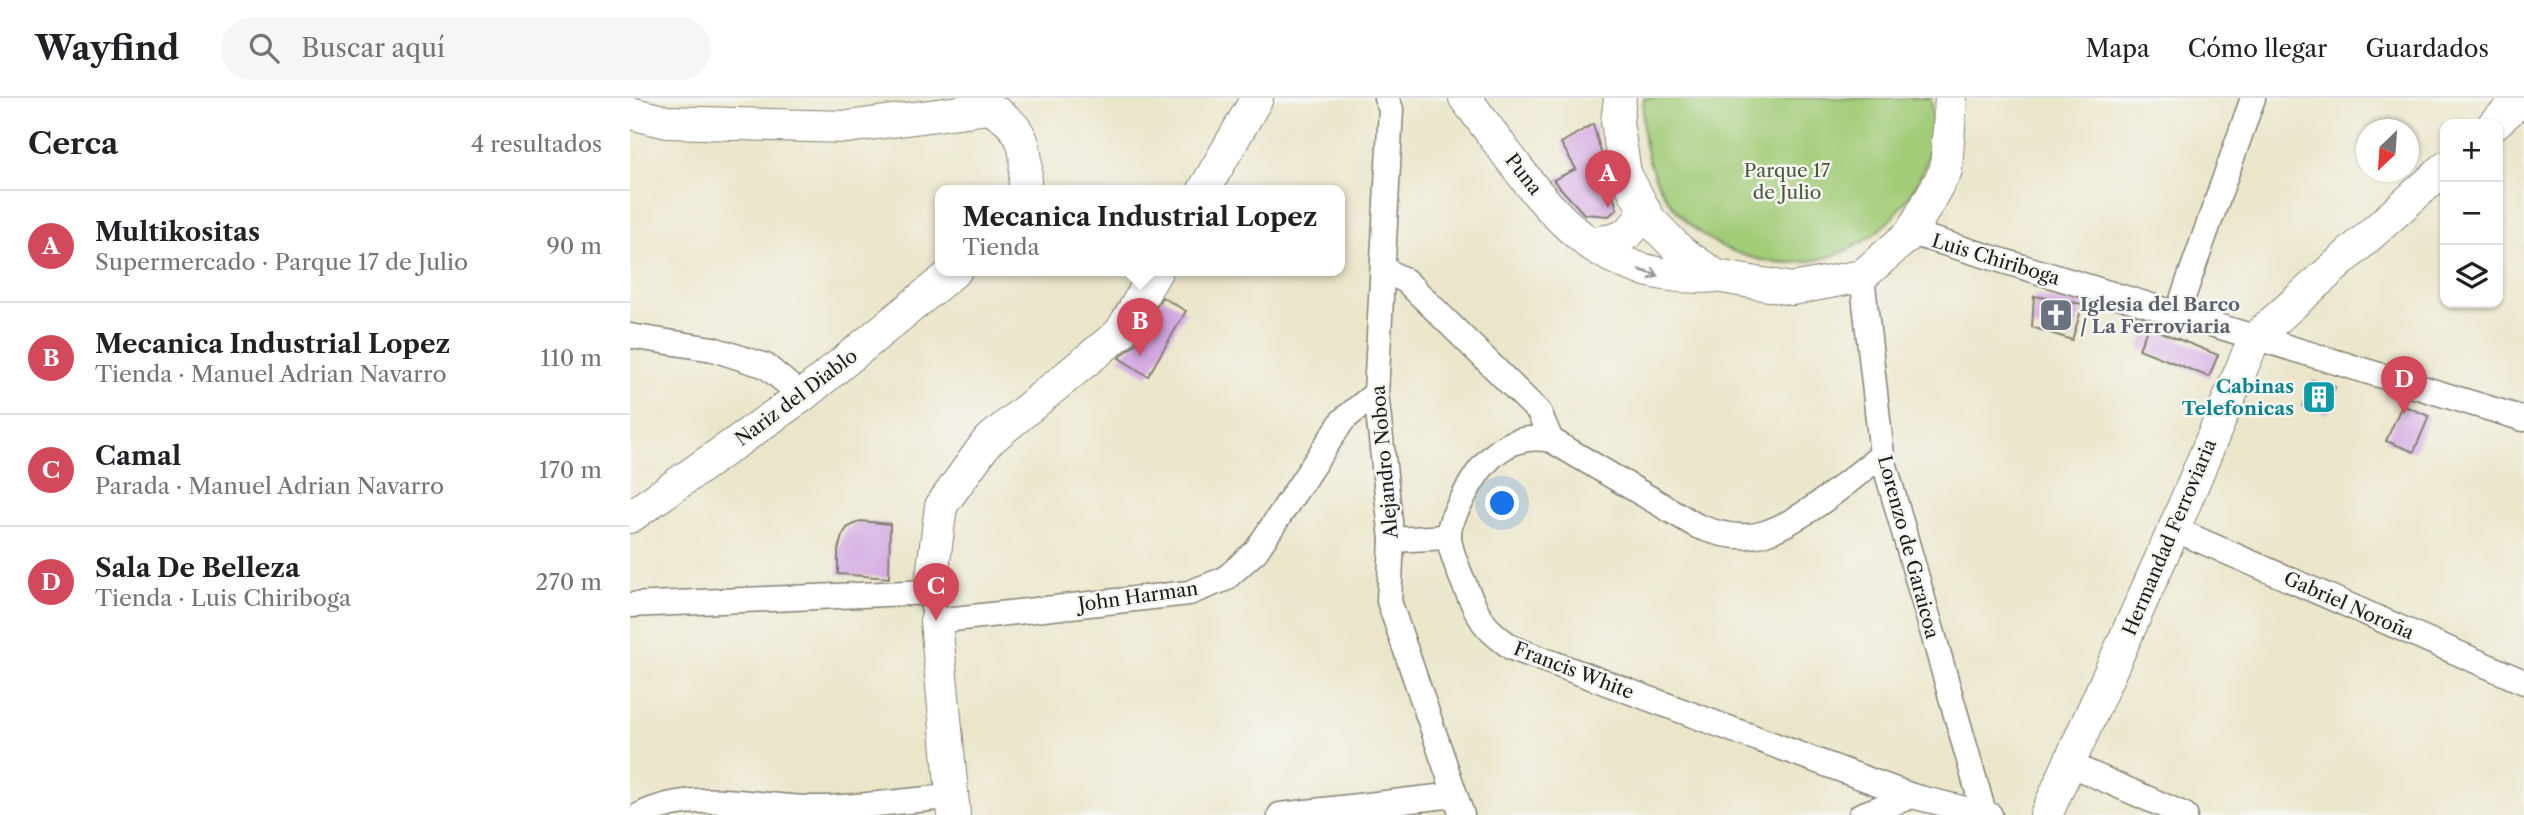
<!DOCTYPE html>
<html lang="es">
<head>
<meta charset="utf-8">
<style>
	:root { --surface:#fff; --page:#f6f6f6; --text:#202124; --muted:#757577; --line:#e0e0e0; --accent:#d1495b }
	body { margin:0; font-family:"Libre Caslon Text",serif; background:var(--page); color:var(--text) }
	.controls { position:absolute; right:21px; top:21px; display:grid; overflow:hidden; border-radius:14px; box-shadow:0 2px 5px #0004 }
	.controls button { width:63px; height:63px; display:grid; place-items:center; padding:0; border:0; border-bottom:2px solid var(--line); background:var(--surface); color:var(--text); font:35px sans-serif }
	.compass { position:absolute; left:1726px; top:21px; width:63px; height:63px; border-radius:50%; background:var(--surface); box-shadow:0 2px 5px #0004; rotate:205deg }
	.you { position:absolute; left:873px; top:406px; width:24px; height:24px; margin:-18px; border:5px solid #fff; border-radius:50%; background:#1a73e8; box-shadow:0 0 0 10px #1a73e833 }
	.badge { display:grid; place-items:center; width:46px; height:46px; border-radius:50%; background:var(--accent); color:#fff; font-size:23px; font-weight:700 }
	.pin { position:absolute; translate:-50% -58px; filter:drop-shadow(0 2px 4px #0008) }
	.pin::after { content:''; position:absolute; top:37px; width:24px; height:21px; background:inherit; clip-path:polygon(0 0,100% 0,50% 100%) }
	.popup { position:absolute; left:305px; top:87px; width:410px; height:91px; box-sizing:border-box; display:grid; place-content:center; border-radius:14px; background:var(--surface); filter:drop-shadow(0 2px 5px #0005); font-size:23px; white-space:nowrap; color:var(--muted) }
	.popup b { font-size:26px; color:var(--text) }
	.popup::after { content:''; position:absolute; left:50%; top:100%; margin-left:-14px; border:14px solid transparent; border-top-color:var(--surface) }
	.list { margin:0; padding:0; list-style:none }
	h2 { display:flex; justify-content:space-between; align-items:center; height:91px; margin:0; padding:0 28px; font-size:30px }
	h2 small { font-size:23px; font-weight:400; color:var(--muted) }
	.list li { display:grid; grid-template-columns:46px 1fr auto; gap:21px; align-items:center; box-sizing:border-box; height:112px; padding:0 28px; border-top:2px solid var(--line) }
	.list b { display:block; font-size:26px; white-space:nowrap }
	.list p { margin:0; font-size:23px; white-space:nowrap; color:var(--muted) }
	.list em { font-size:23px; font-style:normal; color:var(--muted) }
	.icon { flex:none; width:38px; height:38px; fill:none; stroke:currentColor; stroke-width:2; stroke-linecap:round; stroke-linejoin:round }
	.map { position:relative; flex:none; width:1894px; height:717px; overflow:hidden }
	header { display:flex; align-items:center; gap:42px; box-sizing:border-box; height:98px; padding:0 35px; background:var(--surface); border-bottom:2px solid var(--line) }
	header strong { font-size:33px }
	nav { display:flex; gap:38px; margin-inline-start:auto; font-size:24px }
	.search { width:490px; height:63px; background:var(--page); display:flex; align-items:center; gap:18px; box-sizing:border-box; padding:0 24px; border-radius:38px; color:var(--muted); font-size:26px }
	main { display:flex }
	aside { flex:1; background:var(--surface) }
	.map>svg:first-child { display:block }
</style>
</head>
<body>
<header>
<strong>Wayfind</strong>
<div class="search"><svg class="icon" aria-label="search" viewBox="0 0 24 24"><circle cx="10" cy="10" r="6"/><path d="M15 15l6 6"/></svg>Buscar aquí</div>
<nav><a>Mapa</a><a>Cómo llegar</a><a>Guardados</a></nav>
</header>
<main>
<aside>
<h2>Cerca<small>4 resultados</small></h2>
<ul class="list">
<li><span class="badge">A</span><div><b>Multikositas</b><p>Supermercado · Parque 17 de Julio</p></div><em>90 m</em></li>
<li><span class="badge">B</span><div><b>Mecanica Industrial Lopez</b><p>Tienda · Manuel Adrian Navarro</p></div><em>110 m</em></li>
<li><span class="badge">C</span><div><b>Camal</b><p>Parada · Manuel Adrian Navarro</p></div><em>170 m</em></li>
<li><span class="badge">D</span><div><b>Sala De Belleza</b><p>Tienda · Luis Chiriboga</p></div><em>270 m</em></li>
</ul>
</aside>
<div class="map">
<svg width="1894" height="717" viewBox="0 0 1894 717">
	<rect width="100%" height="100%" fill="#f6f6f2"/>
	<filter id="ink" filterUnits="userSpaceOnUse"><feTurbulence type="fractalNoise" baseFrequency=".0143" numOctaves="2"/><feDisplacementMap in="SourceGraphic" scale="14" xChannelSelector="R" yChannelSelector="G"/><feConvolveMatrix kernelMatrix="1 2 1 2 8 2 1 2 1" color-interpolation-filters="sRGB"/></filter>
	<filter id="wash" filterUnits="userSpaceOnUse"><feTurbulence type="fractalNoise" baseFrequency=".00686" numOctaves="4" result="noise"/><feDisplacementMap in="SourceGraphic" scale="28" xChannelSelector="R" yChannelSelector="G"/><feGaussianBlur stdDeviation="1.57" result="paint"/><feColorMatrix in="noise" values="0 0 0 0 0 0 0 0 0 0 0 0 0 0 0 0 0 1.4 0 .05"/><feComposite in="paint" operator="in"/></filter>
	<g filter="url(#wash)">
		<rect width="100%" height="100%" fill="#ebe6ca"/>
		<path fill="#a2cc78" stroke="#5f744a" stroke-width="2" d="M1014 0H1301C1301 12 1304 26 1302 37 1300 60 1290 83 1277 101 1190 227 995 151 1014 0Z"/>
		<g id="blocks">
			<g fill="#d3a7e2">
				<polygon points="963,26 987,111 979,118 954,116 923,82 946,71 931,45"/>
				<polygon points="1404,198 1453,206 1442,242 1402,229"/>
				<polygon points="532,199 556,213 518,278 489,260 506,245"/>
				<polygon points="1518,229 1588,257 1579,279 1509,251"/>
				<polygon points="1682,282 1705,289 1697,316 1673,308"/>
				<polygon points="1772,307 1799,318 1784,354 1756,343"/>
				<polygon points="230,423 260,426 259,480 208,476 208,453 212,438 217,430"/>
			</g>
		</g>
	</g>
	<g filter="url(#ink)">
		<use href="#blocks" fill-opacity="0" stroke="#848173" stroke-width="2"/>
		<g fill="none" stroke-linecap="round" stroke-linejoin="round">
			<g stroke="#848173" stroke-width="27">
				<g id="minor">
					<polyline points="756,0 761,11 746,295 762,442 759,503 832,717"/>
					<polyline points="1281,135 1894,321"/>
					<polyline points="753,171 776,183 909,314 921,342"/>
					<polyline points="1232,178 1252,357 1354,715"/>
					<polyline points="1547,216 1623,0"/>
					<polyline points="0,238 83,251 136,268 172,298"/>
					<path d="M1252 357C1219 382 1175 422 1135 435 1113 442 1087 436 1067 428L921 342C876 333 850 365 832 402 826 413 819 424 819 436 818 453 844 511 854 525 861 535 873 543 882 550L1282 698 1360 717"/>
					<polyline points="1544,431 1894,584"/>
					<polyline points="762,442 818,439"/>
					<polyline points="0,507 300,494 306,523 559,495 595,481 626,453 713,322 746,295"/>
					<polyline points="1439,666 1555,717"/>
					<path d="M10 717C69 688 132 712 194 710 237 708 280 702 322 699"/>
					<polyline points="650,717 825,697"/>
					<polyline points="1231,717 1282,698"/>
				</g>
			</g>
			<g stroke="#848173" stroke-width="34">
				<g id="tertiary">
					<path d="M835 0C906 91 954 189 1086 178"/>
					<polyline points="990,0 987,24 995,75 1019,121 1050,153 1086,178 1162,191 1232,178 1281,135 1316,72 1321,0"/>
					<path d="M0 15 37 24 217 29 359 10C396 30 399 52 394 92"/>
					<polyline points="1864,26 1893,0"/>
					<polyline points="574,92 627,0"/>
					<path d="M958 145C987 143 1003 140 1014 111"/>
					<polyline points="0,419 172,298 326,172"/>
					<polyline points="300,494 311,408 357,344 490,235 527,172"/>
					<polyline points="306,523 324,717"/>
					<polyline points="1416,717 1544,431 1624,241 1815,70"/>
				</g>
			</g>
			<use href="#minor" stroke="#fff" stroke-width="24"/>
			<use href="#tertiary" stroke="#fff" stroke-width="32"/>
		</g>
		<defs><path id="oneway-shaft" d="M-6 0H5M1.5-3L5.5 0L1.5 3" fill="none" stroke-width="1.6" stroke-linecap="round" stroke-linejoin="round" transform="scale(1.75)"/></defs>
		<use stroke="#999" href="#oneway-shaft" transform="translate(1019 175) rotate(18)"/>
	</g>
	<defs>
		<g id="church-square" transform="scale(1.75)"><rect x="-9" y="-9" width="18" height="18" rx="4" fill="#6b7280" stroke="#f6f6f2"/><path d="M-1.2-6h2.4v3.5h3.3v2.4h-3.3V6h-2.4V-.1h-3.3v-2.4h3.3Z" fill="#fff"/></g>
		<g id="building-square" transform="scale(1.75)"><rect x="-9" y="-9" width="18" height="18" rx="4" fill="#0f9aa8" stroke="#f6f6f2"/><path d="M-4-6H4V6H1V3H-1V6H-4ZM-2.5-4.3h1.7v1.8h-1.7ZM.8-4.3h1.7v1.8H.8ZM-2.5-1h1.7V.8h-1.7ZM.8-1h1.7V.8H.8Z" fill="#fff"/></g>
	</defs>
	<g fill-rule="evenodd">
		<use href="#church-square" x="1426" y="217"/>
		<use href="#building-square" x="1689" y="299"/>
	</g>
	<g text-anchor="middle" stroke-width="5" stroke-linejoin="round" paint-order="stroke">
		<g font-size="19" fill="#4b5a3c" stroke="#f6f6f2">
			<text x="1157" y="79">Parque 17<tspan x="1157" dy="22">de Julio</tspan></text>
		</g>
		<g font-size="19" fill="#1c1c1c" stroke="#f6f6f2">
			<text transform="translate(894 76) rotate(52)" y="7">Puna</text>
			<text transform="translate(1366 161) rotate(17)" y="7">Luis Chiriboga</text>
			<text transform="translate(166 299) rotate(-37)" y="7">Nariz del Diablo</text>
			<text transform="translate(754 364) rotate(-95)" y="7">Alejandro Noboa</text>
			<text transform="translate(1539 439) rotate(-67)" y="7">Hermandad Ferroviaria</text>
			<text transform="translate(1279 449) rotate(75)" y="7">Lorenzo de Garaicoa</text>
			<text transform="translate(508 498) rotate(-8)" y="7">John Harman</text>
			<text transform="translate(1719 507) rotate(24)" y="7">Gabriel Noroña</text>
			<text transform="translate(944 572) rotate(21)" y="7">Francis White</text>
		</g>
		<g font-size="19" font-weight="bold" fill="#5b616d" stroke="#f6f6f2" text-anchor="start">
			<text x="1450" y="213">Iglesia del Barco<tspan x="1450" dy="22">/ La Ferroviaria</tspan></text>
		</g>
		<g font-size="19" font-weight="bold" fill="#0d838f" stroke="#f6f6f2" text-anchor="end">
			<text x="1664" y="295">Cabinas<tspan x="1664" dy="22">Telefonicas</tspan></text>
		</g>
	</g>
</svg>
<div class="controls">
<button>+</button>
<button>−</button>
<button><svg class="icon" aria-label="layers" viewBox="0 0 24 24"><path d="M12 4l9 5-9 5-9-5zM3 14l9 5 9-5"/></svg></button>
</div>
<svg class="compass" viewBox="-18 -18 36 36"><path d="M0-13l5 13h-10z" fill="#e53935"/><path d="M0 13l5-13h-10z" fill="#757577"/></svg>
<div class="you"></div>
<div class="pin badge" style="left:978px;top:110px">A</div>
<div class="pin badge" style="left:510px;top:258px">B</div>
<div class="popup"><b>Mecanica Industrial Lopez</b>Tienda</div>
<div class="pin badge" style="left:306px;top:523px">C</div>
<div class="pin badge" style="left:1774px;top:316px">D</div>
</div>
</main>
</body>
</html>
